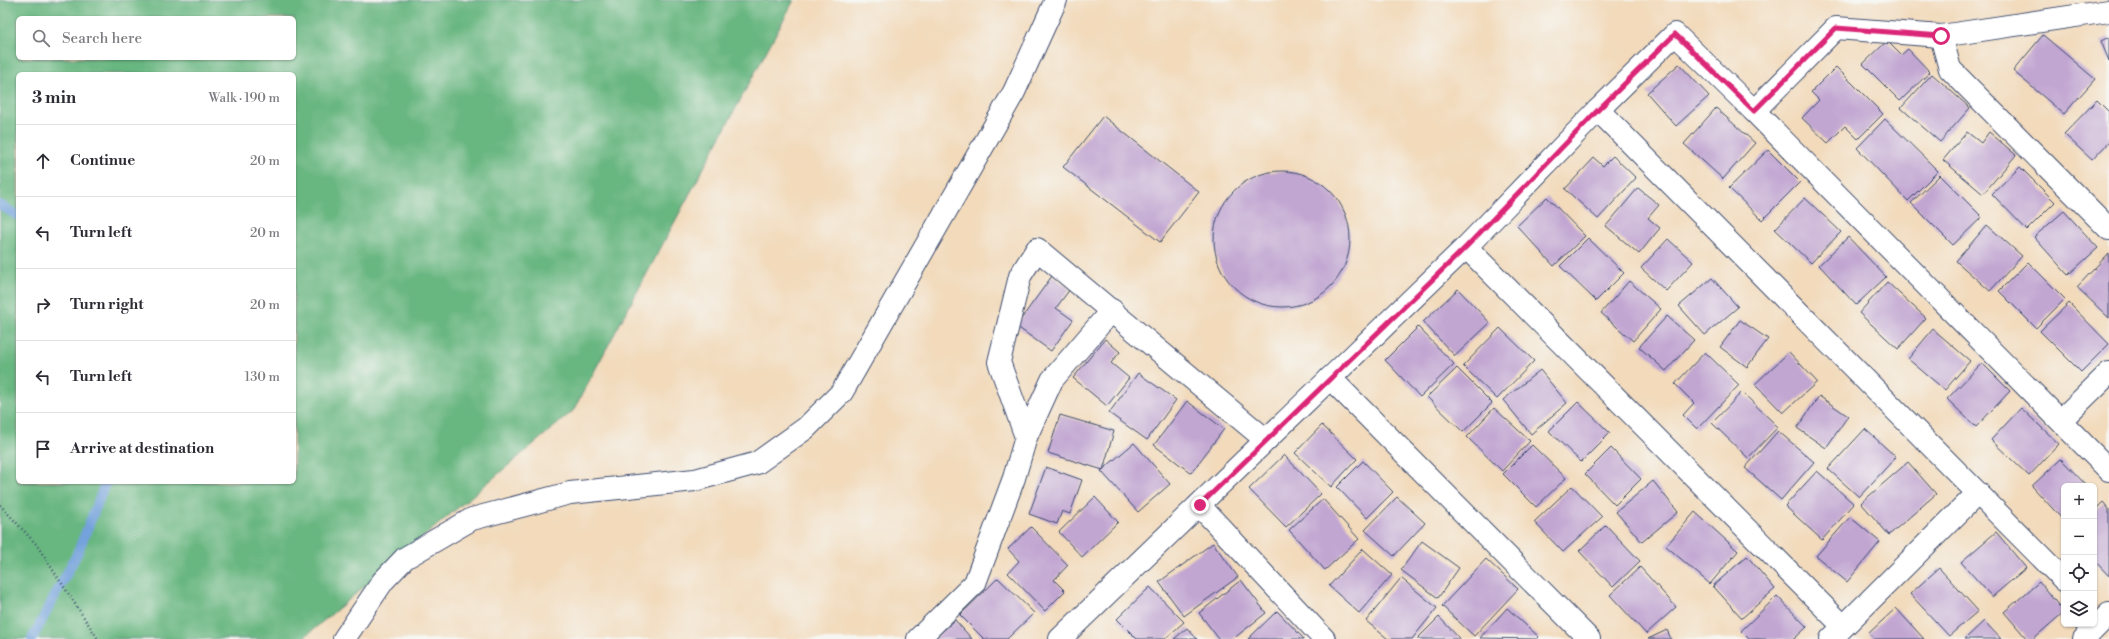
<!DOCTYPE html>
<html lang="en">
<head>
<meta charset="utf-8">
<style>
	:root { --surface:#fff; --page:#f2f2f3; --text:#2b2b33; --muted:#7c7c81; --line:#e1e1e2 }
	body { margin:0; font-family:"Libre Bodoni",serif; background:var(--page); color:var(--text) }
	.controls { position:absolute; right:12px; bottom:12px; display:grid; overflow:hidden; border-radius:6px; box-shadow:0 1px 3px #0004 }
	.controls button { width:36px; height:36px; display:grid; place-items:center; padding:0; border:0; border-bottom:1px solid var(--line); background:var(--surface); color:var(--text); font:20px sans-serif }
	.stop { position:absolute; width:12px; height:12px; margin:-9px; border:3px solid #db2777; border-radius:50%; background:#fff }
	.stop.end { background:#db2777; border-color:#fff; box-shadow:0 1px 4px #0008 }
	.list { margin:0; padding:0; list-style:none }
	h2 { display:flex; justify-content:space-between; align-items:center; height:52px; margin:0; padding:0 16px; font-size:17px }
	h2 small { font-size:13px; font-weight:400; color:var(--muted) }
	.list li { display:grid; grid-template-columns:26px 1fr auto; gap:12px; align-items:center; box-sizing:border-box; height:72px; padding:0 16px; border-top:1px solid var(--line) }
	.list b { display:block; font-size:15px; white-space:nowrap }
	.list em { font-size:13px; font-style:normal; color:var(--muted) }
	.icon { flex:none; width:22px; height:22px; fill:none; stroke:currentColor; stroke-width:2; stroke-linecap:round; stroke-linejoin:round }
	.map { position:relative; flex:none; width:2109px; height:639px; overflow:hidden }
	.search { position:absolute; background:var(--surface); box-shadow:0 1px 3px #0004; left:16px; top:16px; width:280px; height:44px; display:flex; align-items:center; gap:10px; box-sizing:border-box; padding:0 14px; border-radius:6px; color:var(--muted); font-size:15px }
	.panel { position:absolute; background:var(--surface); box-shadow:0 1px 3px #0004; left:16px; top:72px; width:280px; height:412px; border-radius:6px }
	.map>svg:first-child { display:block }
</style>
</head>
<body>
<div class="map">
<svg width="2109" height="639" viewBox="0 0 2109 639">
	<rect width="100%" height="100%" fill="#f6f6f2"/>
	<filter id="ink" filterUnits="userSpaceOnUse"><feTurbulence type="fractalNoise" baseFrequency=".025" numOctaves="2"/><feDisplacementMap in="SourceGraphic" scale="8" xChannelSelector="R" yChannelSelector="G"/><feConvolveMatrix kernelMatrix="1 2 1 2 8 2 1 2 1" color-interpolation-filters="sRGB"/></filter>
	<filter id="wash" filterUnits="userSpaceOnUse"><feTurbulence type="fractalNoise" baseFrequency=".012" numOctaves="4" result="noise"/><feDisplacementMap in="SourceGraphic" scale="16" xChannelSelector="R" yChannelSelector="G"/><feGaussianBlur stdDeviation="0.9" result="paint"/><feColorMatrix in="noise" values="0 0 0 0 0 0 0 0 0 0 0 0 0 0 0 0 0 1.4 0 .05"/><feComposite in="paint" operator="in"/></filter>
	<g filter="url(#wash)">
		<rect width="100%" height="100%" fill="#f2dabb"/>
		<path fill="#68b680" stroke="#42726f" fill-rule="evenodd" d="M0 0H794L573 411 302 639H0ZM18 18H294V58H18ZM18 74H294V482H18Z"/>
		<g fill="none" stroke-linecap="round" stroke-linejoin="round">
			<g stroke="#73a2dc" stroke-width="10">
				<polyline points="0,205 18,216"/>
				<polyline points="32,639 77,554 106,482"/>
			</g>
		</g>
		<g id="blocks">
			<g fill="#c1a6d1">
				<polygon points="2043,35 2095,79 2064,114 2013,71"/>
				<polygon points="2109,37 2109,61 2101,41"/>
				<polygon points="1887,41 1901,55 1908,49 1930,72 1900,101 1863,64"/>
				<polygon points="1679,64 1709,96 1676,126 1647,93"/>
				<polygon points="1836,67 1883,114 1858,139 1845,126 1828,143 1802,118 1819,100 1811,92"/>
				<polygon points="1932,74 1970,108 1940,142 1901,108"/>
				<polygon points="2097,100 2109,112 2109,142 2092,160 2064,134"/>
				<polygon points="1716,108 1755,143 1723,179 1684,144"/>
				<polygon points="1103,116 1199,192 1160,242 1063,167"/>
				<polygon points="1885,119 1938,171 1908,201 1857,148"/>
				<polygon points="1967,132 1981,143 1989,132 2016,155 1983,194 1943,160"/>
				<polygon points="1768,150 1800,182 1762,220 1729,188"/>
				<polygon points="1613,156 1636,178 1598,219 1565,189 1594,158 1603,166"/>
				<polygon points="2020,167 2055,202 2027,230 1992,194"/>
				<circle cx="1282" cy="239" r="68"/>
				<polygon points="1940,175 1982,217 1953,245 1911,203"/>
				<polygon points="1638,188 1659,205 1648,218 1660,228 1639,254 1606,226"/>
				<polygon points="1547,197 1585,236 1554,266 1517,226"/>
				<polygon points="1805,198 1841,232 1811,263 1775,229"/>
				<polygon points="2064,211 2098,248 2068,275 2034,237"/>
				<polygon points="1987,225 2022,256 1990,291 1956,261"/>
				<polygon points="1848,237 1886,277 1856,305 1819,265"/>
				<polygon points="1588,238 1624,273 1596,301 1560,266"/>
				<polygon points="1668,239 1693,262 1666,291 1641,268"/>
				<polygon points="2109,253 2109,318 2077,287"/>
				<polygon points="2028,262 2065,299 2036,328 1999,291"/>
				<polygon points="1052,276 1070,289 1056,308 1073,320 1051,351 1016,326"/>
				<polygon points="1712,278 1738,307 1705,335 1679,306"/>
				<polygon points="1629,281 1661,309 1633,341 1601,313"/>
				<polygon points="1887,282 1926,318 1898,349 1859,313"/>
				<polygon points="1458,289 1490,323 1455,356 1423,322"/>
				<polygon points="2069,303 2109,344 2081,372 2040,331"/>
				<polygon points="1667,316 1694,340 1666,371 1639,347"/>
				<polygon points="1740,320 1768,339 1747,367 1720,347"/>
				<polygon points="1418,327 1454,364 1420,397 1385,360"/>
				<polygon points="1500,328 1534,361 1497,399 1463,366"/>
				<polygon points="1933,329 1970,361 1945,390 1908,359"/>
				<polygon points="1105,339 1120,352 1111,363 1129,378 1107,406 1073,378"/>
				<polygon points="1705,352 1739,385 1697,429 1683,415 1694,403 1675,384"/>
				<polygon points="1789,352 1817,382 1783,413 1755,384"/>
				<polygon points="1982,363 2010,391 1976,427 1947,399"/>
				<polygon points="1457,368 1492,403 1463,432 1427,397"/>
				<polygon points="1540,370 1567,403 1531,434 1503,400"/>
				<polygon points="1138,373 1176,400 1147,440 1109,413"/>
				<polygon points="1742,392 1778,427 1748,458 1712,423"/>
				<polygon points="1819,396 1848,416 1826,448 1797,428"/>
				<polygon points="1187,401 1224,429 1191,473 1154,445"/>
				<polygon points="1578,402 1610,433 1581,462 1549,431"/>
				<polygon points="1494,408 1530,441 1502,471 1467,437"/>
				<polygon points="2021,408 2059,444 2029,476 1991,440"/>
				<polygon points="1060,415 1114,431 1103,470 1048,453"/>
				<polygon points="1322,425 1357,459 1331,487 1295,453"/>
				<polygon points="1865,429 1896,457 1859,497 1828,469"/>
				<polygon points="1778,431 1814,462 1781,500 1745,468"/>
				<polygon points="1134,443 1170,484 1138,512 1101,471"/>
				<polygon points="1532,445 1566,478 1536,507 1503,474"/>
				<polygon points="1611,448 1641,479 1615,505 1585,474"/>
				<polygon points="1284,455 1321,494 1286,527 1249,489"/>
				<polygon points="2061,459 2087,486 2064,486 2064,521 2032,486"/>
				<polygon points="1363,461 1393,492 1367,518 1337,487"/>
				<polygon points="1908,462 1936,494 1889,535 1861,503"/>
				<polygon points="1046,467 1082,480 1070,514 1062,511 1057,524 1029,514"/>
				<polygon points="1817,471 1854,504 1822,540 1785,506"/>
				<polygon points="1653,481 1678,512 1642,542 1616,512"/>
				<polygon points="1572,486 1602,517 1563,552 1534,522"/>
				<polygon points="1095,497 1118,522 1082,557 1059,532"/>
				<polygon points="1397,497 1425,523 1394,556 1365,530"/>
				<polygon points="1323,499 1359,539 1325,570 1289,530"/>
				<polygon points="2103,502 2109,509 2109,576 2094,560 2094,511"/>
				<polygon points="1695,512 1738,551 1710,584 1666,546"/>
				<polygon points="1850,517 1880,542 1847,582 1816,556"/>
				<polygon points="1606,525 1640,561 1613,587 1579,551"/>
				<polygon points="1031,527 1068,565 1054,580 1065,591 1045,611 1008,573 1019,561 1008,549"/>
				<polygon points="1996,532 2026,568 1992,597 1961,562"/>
				<polygon points="1422,541 1459,568 1438,598 1401,570"/>
				<polygon points="1213,543 1238,577 1184,616 1159,582"/>
				<polygon points="1363,549 1392,575 1359,613 1329,586"/>
				<polygon points="1747,556 1775,589 1742,618 1713,586"/>
				<polygon points="1486,559 1518,589 1474,636 1442,606"/>
				<polygon points="1640,567 1676,607 1646,634 1610,595"/>
				<polygon points="1939,568 1978,611 1949,636 1910,594"/>
				<polygon points="998,578 1034,613 1007,639 984,639 960,615"/>
				<polygon points="1401,578 1437,608 1412,639 1388,639 1366,621"/>
				<polygon points="1241,580 1266,613 1233,639 1219,639 1199,613"/>
				<polygon points="2039,582 2064,612 2033,639 2027,639 2004,612"/>
				<polygon points="1150,587 1184,622 1165,639 1137,639 1117,619"/>
				<polygon points="1777,596 1807,627 1794,639 1749,639 1741,631"/>
				<polygon points="1507,608 1539,637 1537,639 1480,638"/>
				<polygon points="1896,608 1924,639 1874,639 1869,633"/>
				<polygon points="1277,611 1304,639 1248,639"/>
				<polygon points="1439,617 1460,639 1417,639"/>
				<polygon points="955,620 972,639 934,639"/>
				<polygon points="1984,621 2001,639 1965,639"/>
				<polygon points="1187,628 1197,639 1174,639"/>
				<polygon points="1667,630 1671,639 1648,639"/>
			</g>
		</g>
	</g>
	<g filter="url(#ink)">
		<use href="#blocks" fill-opacity="0" stroke="#3b496c" stroke-width="1"/>
		<g fill="none" stroke-linecap="round" stroke-linejoin="round">
			<g stroke="#3b496c" stroke-width="24">
				<g id="minor">
					<polyline points="1941,36 1950,69 2109,229"/>
					<polyline points="1598,110 2064,580"/>
					<polyline points="1754,111 2109,470"/>
					<polyline points="1466,247 1843,626"/>
					<polyline points="1330,378 1589,639"/>
					<polyline points="2061,420 2109,373"/>
					<polyline points="1026,437 1052,380 1112,310"/>
					<polyline points="1199,505 1324,639"/>
					<polyline points="344,639 383,581 405,558 472,519 570,493 695,480 757,463 806,428 842,392 1014,92 1056,0"/>
					<polyline points="918,639 975,583 1014,478 1026,437 999,362 1020,276 1037,249 1266,440"/>
					<polyline points="1060,639 1466,247 1598,110 1675,34 1754,111 1836,28 1941,36 2109,11"/>
					<polyline points="1831,639 1978,493"/>
					<polyline points="2084,639 2109,614"/>
				</g>
			</g>
			<polyline stroke="#3b496c" stroke-width="2.5" stroke-dasharray="1 3" stroke-linecap="butt" points="0,505 36,544 98,639"/>
			<use href="#minor" stroke="#fff" stroke-width="22"/>
		</g>
	</g>
	<g fill="none" stroke-linecap="round" stroke-linejoin="round" filter="url(#ink)">
		<polyline stroke="#db2777" stroke-width="5" points="1200,505 1466,247 1598,110 1675,34 1754,111 1836,28 1941,36"/>
	</g>
</svg>
<div class="controls">
<button>+</button>
<button>−</button>
<button><svg class="icon" aria-label="locate" viewBox="0 0 24 24"><circle cx="12" cy="12" r="6"/><path d="M12 2v4M12 18v4M2 12h4M18 12h4"/></svg></button>
<button><svg class="icon" aria-label="layers" viewBox="0 0 24 24"><path d="M12 4l9 5-9 5-9-5zM3 14l9 5 9-5"/></svg></button>
</div>
<div class="stop" style="left:1941px;top:36px"></div>
<div class="stop end" style="left:1200px;top:505px"></div>
<div class="search"><svg class="icon" aria-label="search" viewBox="0 0 24 24"><circle cx="10" cy="10" r="6"/><path d="M15 15l6 6"/></svg>Search here</div>
<section class="panel">
<h2>3 min<small>Walk · 190 m</small></h2>
<ul class="list">
<li><svg class="icon" aria-label="ahead" viewBox="0 0 24 24"><path d="M12 20V5M6 11l6-6 6 6"/></svg><div><b>Continue</b></div><em>20 m</em></li>
<li><svg class="icon" aria-label="left" viewBox="0 0 24 24"><path d="M17 20v-9H6M10 6l-5 5 5 5"/></svg><div><b>Turn left</b></div><em>20 m</em></li>
<li><svg class="icon" aria-label="right" viewBox="0 0 24 24"><path d="M7 20v-9h11M14 6l5 5-5 5"/></svg><div><b>Turn right</b></div><em>20 m</em></li>
<li><svg class="icon" aria-label="left" viewBox="0 0 24 24"><path d="M17 20v-9H6M10 6l-5 5 5 5"/></svg><div><b>Turn left</b></div><em>130 m</em></li>
<li><svg class="icon" aria-label="arrive" viewBox="0 0 24 24"><path d="M6 21V4h12l-3 4 3 4H6"/></svg><div><b>Arrive at destination</b></div></li>
</ul>
</section>
</div>
</body>
</html>
